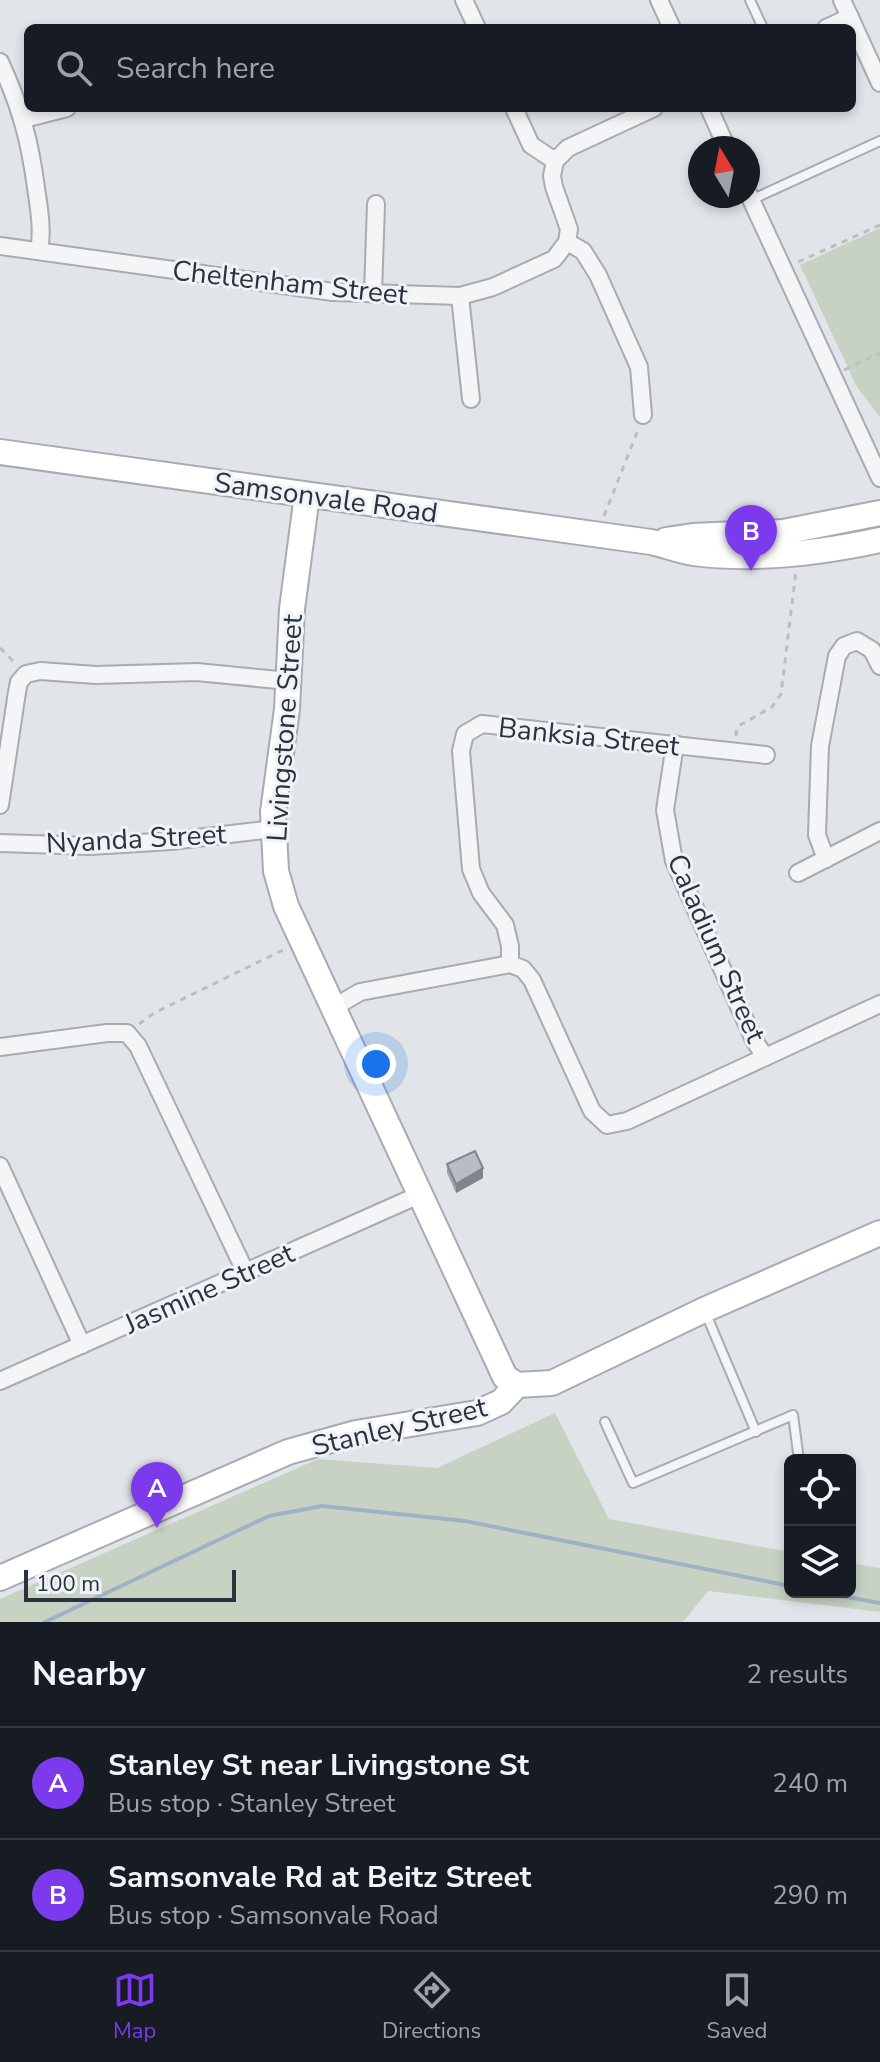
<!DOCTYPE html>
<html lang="en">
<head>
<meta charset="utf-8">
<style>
	:root { --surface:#171b24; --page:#242831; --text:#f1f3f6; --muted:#9ea1a6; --line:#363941; --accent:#7c3aed }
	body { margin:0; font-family:"Nunito Sans",sans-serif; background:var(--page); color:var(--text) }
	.controls { position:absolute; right:24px; bottom:24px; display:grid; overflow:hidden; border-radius:12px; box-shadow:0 4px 12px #0003 }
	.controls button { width:72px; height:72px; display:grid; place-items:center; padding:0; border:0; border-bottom:2px solid var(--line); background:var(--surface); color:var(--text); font:40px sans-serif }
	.compass { position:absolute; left:688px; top:136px; width:72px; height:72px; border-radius:50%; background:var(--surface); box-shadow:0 4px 12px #0003; rotate:350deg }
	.scale { position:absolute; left:24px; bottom:20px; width:212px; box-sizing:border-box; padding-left:8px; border:4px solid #2b323f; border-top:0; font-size:22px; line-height:28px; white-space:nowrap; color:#2b323f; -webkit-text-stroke:6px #f0f3f6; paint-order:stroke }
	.you { position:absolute; left:376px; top:1064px; width:28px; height:28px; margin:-20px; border:6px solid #fff; border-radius:50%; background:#1a73e8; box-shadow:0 0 0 12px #1a73e833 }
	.badge { display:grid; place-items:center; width:52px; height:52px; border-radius:50%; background:var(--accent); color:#fff; font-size:26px; font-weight:700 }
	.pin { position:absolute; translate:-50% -66px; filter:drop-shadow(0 2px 4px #0008) }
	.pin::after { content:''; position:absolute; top:42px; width:28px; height:24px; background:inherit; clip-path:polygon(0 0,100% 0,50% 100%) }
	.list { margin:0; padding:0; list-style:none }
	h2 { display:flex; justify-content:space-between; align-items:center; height:104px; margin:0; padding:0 32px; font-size:34px }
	h2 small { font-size:26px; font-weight:400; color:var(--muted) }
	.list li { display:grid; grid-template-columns:52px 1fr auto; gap:24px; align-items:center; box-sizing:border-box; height:112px; padding:0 32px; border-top:2px solid var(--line) }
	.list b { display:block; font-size:30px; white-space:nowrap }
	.list p { margin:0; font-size:26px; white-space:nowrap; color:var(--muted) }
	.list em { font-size:26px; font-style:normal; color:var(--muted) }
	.icon { flex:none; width:44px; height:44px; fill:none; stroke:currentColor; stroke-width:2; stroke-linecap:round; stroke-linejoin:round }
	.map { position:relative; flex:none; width:880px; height:1622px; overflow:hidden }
	.search { position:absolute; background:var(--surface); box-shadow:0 4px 12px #0003; left:24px; right:24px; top:24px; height:88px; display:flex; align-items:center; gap:20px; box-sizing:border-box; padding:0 28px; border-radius:12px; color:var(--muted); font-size:30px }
	.sheet { height:328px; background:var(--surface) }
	nav { display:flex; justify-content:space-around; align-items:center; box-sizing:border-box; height:112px; border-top:2px solid var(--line); background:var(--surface); font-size:22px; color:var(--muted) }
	nav a { display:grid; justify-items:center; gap:4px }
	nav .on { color:var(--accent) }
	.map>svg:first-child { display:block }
</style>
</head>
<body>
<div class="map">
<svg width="880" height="1622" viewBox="0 0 880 1622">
	<rect width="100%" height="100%" fill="#e1e4e8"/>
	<g fill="#c7d2c3">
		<polygon points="880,228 880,417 857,387 800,265"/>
		<polygon points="555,1413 609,1519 790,1552 790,1592 850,1592 850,1563 880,1568 880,1612 708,1591 683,1622 0,1622 0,1599 318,1459 437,1468"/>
	</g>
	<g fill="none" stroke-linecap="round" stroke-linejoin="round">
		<g stroke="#9fb2c5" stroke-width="4">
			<polyline points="820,1592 880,1603"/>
			<polyline points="45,1622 269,1516 322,1506 465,1521 790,1586"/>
		</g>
		<g stroke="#a7abb2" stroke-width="12">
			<g id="lane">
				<polyline points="750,0 763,28"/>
				<polyline points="751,200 880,141"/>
				<polyline points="706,1314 756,1432"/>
				<polyline points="605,1422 633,1483 793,1415 799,1460"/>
			</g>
		</g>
		<g stroke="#a7abb2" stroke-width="20">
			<g id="street">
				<polyline points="464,0 477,28"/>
				<polyline points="659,0 672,28"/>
				<polyline points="842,0 880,83"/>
				<polyline points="826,28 850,17"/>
				<path d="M0 62C20 105 30 141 36 188 39 208 43 230 39 251"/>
				<polyline points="709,108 727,148"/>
				<polyline points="24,119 67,108"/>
				<polyline points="555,161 568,148 654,108"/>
				<polyline points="748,193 880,478"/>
				<polyline points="567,242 583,251 598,275 639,367 643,415"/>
				<polyline points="0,246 333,292 460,296 493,287 554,259 567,242 569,229 554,187 552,176 555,161 531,145 514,108"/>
				<polyline points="373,294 376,204"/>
				<polyline points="460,296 471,399"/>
				<polyline points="675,744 665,810 674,861 754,1040 765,1057"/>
				<polyline points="0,805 17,692 19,682 26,674 40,671 96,675 197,672 288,681"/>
				<polyline points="0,843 90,846 171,841 273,829"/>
				<polyline points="826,859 817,835 820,746 837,656 844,646 857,641 872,650 880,666"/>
				<polyline points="798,873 880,831"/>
				<polyline points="510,964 510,946 505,925 481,893 471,869 461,751 465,734 482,724 766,755"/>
				<polyline points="333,1008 360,992 510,964 523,969 532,980 592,1111 607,1125 627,1121 880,1004"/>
				<polyline points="0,1047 107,1033 127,1033 138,1046 245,1271"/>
				<polyline points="0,1166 82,1345"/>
				<polyline points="0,1381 419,1195"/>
			</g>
		</g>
		<g stroke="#a7abb2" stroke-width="28">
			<g id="secondary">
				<path d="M0 452 651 542C665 545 680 551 694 553 755 561 820 553 880 540"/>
				<polyline points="307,495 292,609 287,709 273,812 276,871 286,906 505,1377 517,1385 552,1383 704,1310 880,1233"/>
				<polyline points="666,540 693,536 783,532 880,513"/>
				<polyline points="0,1578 288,1452 356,1433 477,1413 501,1402 517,1385"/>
			</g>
		</g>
		<g stroke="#bbbec3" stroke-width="3" stroke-dasharray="6 6" stroke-linecap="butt">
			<polyline points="798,262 880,225"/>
			<polyline points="844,370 880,353"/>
			<polyline points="604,516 638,430"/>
			<polyline points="0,648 17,665"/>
			<polyline points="736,736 737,727 772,707 781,694 796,571"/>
			<polyline points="139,1024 154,1013 285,949"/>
		</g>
		<use href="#lane" stroke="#f3f5f7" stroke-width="8"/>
		<use href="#street" stroke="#f3f5f7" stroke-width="16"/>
		<use href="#secondary" stroke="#fff" stroke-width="24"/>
	</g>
	<polygon fill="#9ea3a9" points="447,1164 483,1178 456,1193 447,1173"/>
	<polygon fill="#81848a" points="483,1168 483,1178 456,1193 456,1184"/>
	<polygon fill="#b8bdc5" stroke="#81848a" stroke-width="2" points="475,1151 483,1168 456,1184 447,1164"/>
	<g text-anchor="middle" stroke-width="6" stroke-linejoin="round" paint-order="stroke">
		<g font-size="28" fill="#2b323f" stroke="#f0f3f6">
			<text transform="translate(290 282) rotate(6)" y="10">Cheltenham Street</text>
			<text transform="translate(326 497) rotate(8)" y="10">Samsonvale Road</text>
			<text transform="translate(284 728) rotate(-86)" y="10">Livingstone Street</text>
			<text transform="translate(589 736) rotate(6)" y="10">Banksia Street</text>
			<text transform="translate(136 838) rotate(-3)" y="10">Nyanda Street</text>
			<text transform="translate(717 948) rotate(66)" y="10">Caladium Street</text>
			<text transform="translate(209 1288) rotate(-24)" y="10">Jasmine Street</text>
			<text transform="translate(399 1426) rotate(-13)" y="10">Stanley Street</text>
		</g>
	</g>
</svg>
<div class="controls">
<button><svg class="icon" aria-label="locate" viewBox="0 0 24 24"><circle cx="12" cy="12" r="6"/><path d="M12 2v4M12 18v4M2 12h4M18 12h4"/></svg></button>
<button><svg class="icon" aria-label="layers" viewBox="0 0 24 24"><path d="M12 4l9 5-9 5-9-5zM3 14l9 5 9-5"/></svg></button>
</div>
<svg class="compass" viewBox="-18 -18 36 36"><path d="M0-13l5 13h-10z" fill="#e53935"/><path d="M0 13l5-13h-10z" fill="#9ea1a6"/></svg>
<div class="scale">100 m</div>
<div class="you"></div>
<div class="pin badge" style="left:157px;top:1528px">A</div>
<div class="pin badge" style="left:751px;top:571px">B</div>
<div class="search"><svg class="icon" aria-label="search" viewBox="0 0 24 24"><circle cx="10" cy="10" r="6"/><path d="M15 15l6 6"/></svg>Search here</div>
</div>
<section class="sheet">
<h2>Nearby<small>2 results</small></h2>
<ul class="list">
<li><span class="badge">A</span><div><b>Stanley St near Livingstone St</b><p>Bus stop · Stanley Street</p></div><em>240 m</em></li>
<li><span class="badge">B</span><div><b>Samsonvale Rd at Beitz Street</b><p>Bus stop · Samsonvale Road</p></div><em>290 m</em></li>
</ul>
</section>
<nav>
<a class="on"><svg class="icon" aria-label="map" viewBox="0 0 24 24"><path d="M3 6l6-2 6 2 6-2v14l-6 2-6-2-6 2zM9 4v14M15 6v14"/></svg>Map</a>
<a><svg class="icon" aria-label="directions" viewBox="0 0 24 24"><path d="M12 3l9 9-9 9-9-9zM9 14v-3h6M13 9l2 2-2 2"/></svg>Directions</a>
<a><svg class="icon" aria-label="saved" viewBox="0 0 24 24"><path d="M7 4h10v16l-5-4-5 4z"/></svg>Saved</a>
</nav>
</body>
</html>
